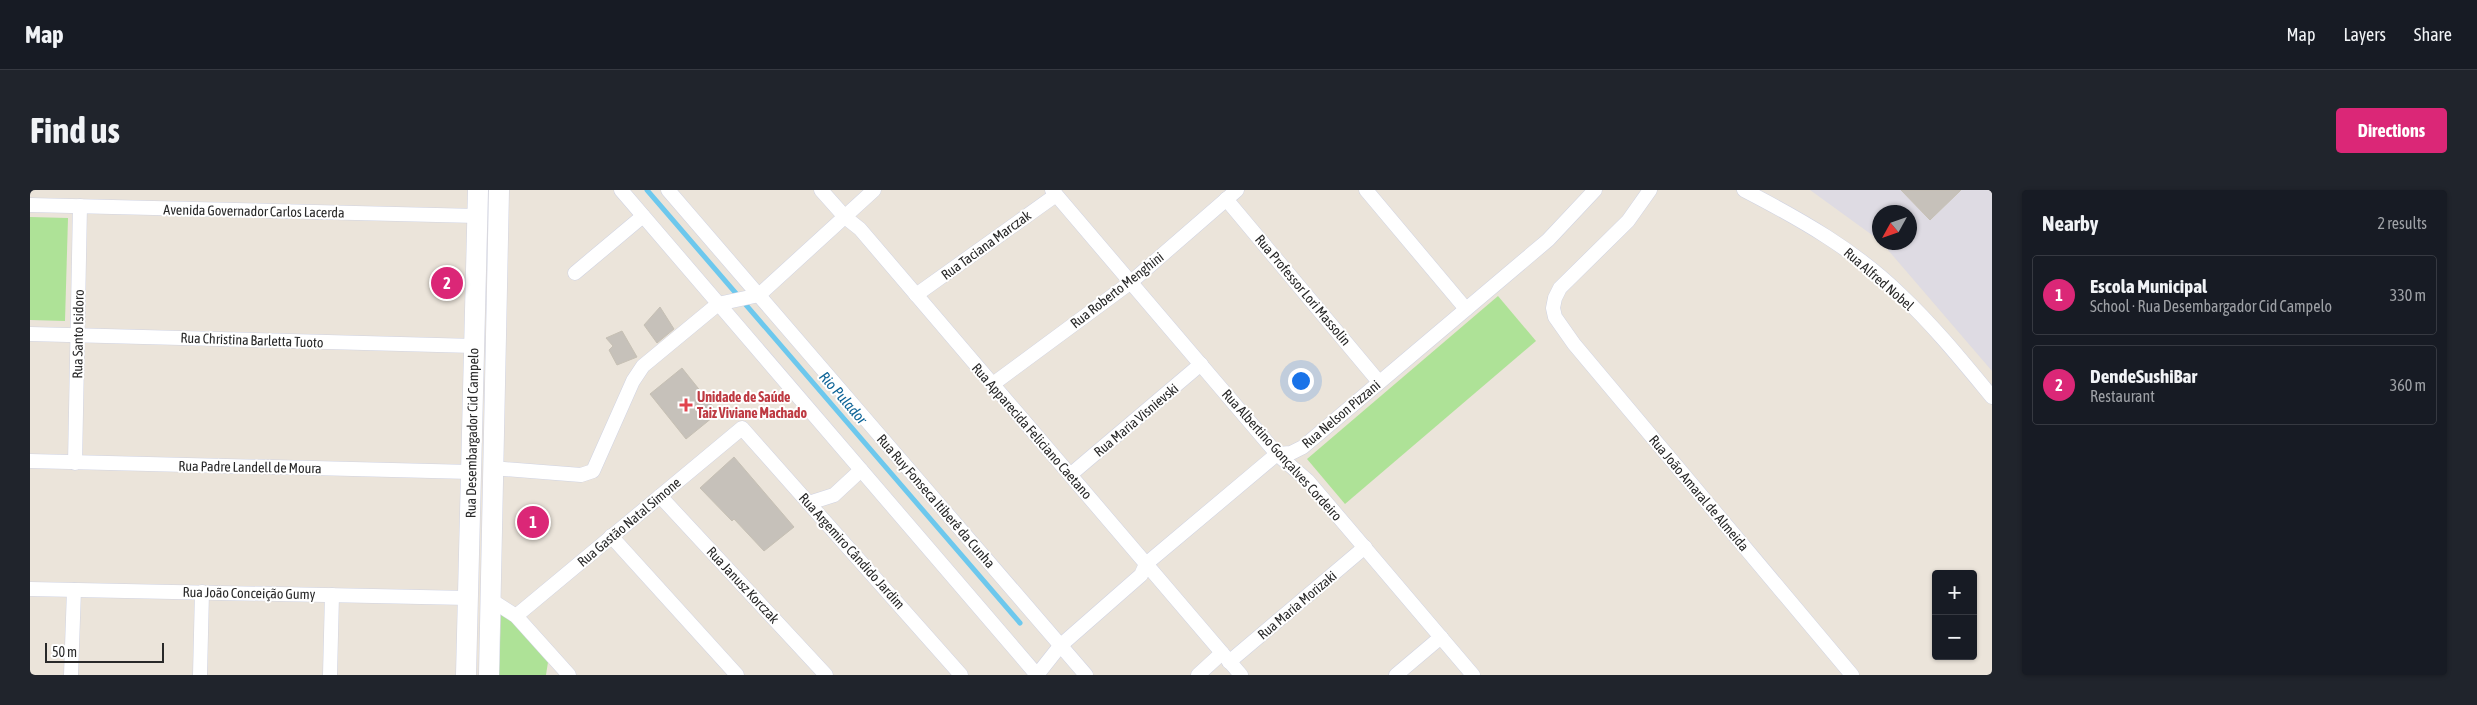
<!DOCTYPE html>
<html lang="en">
<head>
<meta charset="utf-8">
<style>
	:root { --surface:#171b24; --page:#20242c; --text:#f1f3f6; --muted:#9ea1a6; --line:#363941; --accent:#db2777 }
	body { margin:0; font-family:"Asap Condensed",sans-serif; background:var(--page); color:var(--text) }
	.controls { position:absolute; right:15px; bottom:15px; display:grid; overflow:hidden; border-radius:5px; box-shadow:0 1px 4px #0004 }
	.controls button { width:45px; height:45px; display:grid; place-items:center; padding:0; border:0; border-bottom:1px solid var(--line); background:var(--surface); color:var(--text); font:25px sans-serif }
	.compass { position:absolute; left:1842px; top:15px; width:45px; height:45px; border-radius:50%; background:var(--surface); box-shadow:0 1px 4px #0004; rotate:230deg }
	.scale { position:absolute; left:15px; bottom:12px; width:119px; box-sizing:border-box; padding-left:5px; border:2px solid #292929; border-top:0; font-size:14px; line-height:18px; white-space:nowrap; color:#292929; -webkit-text-stroke:4px #fff; paint-order:stroke }
	.you { position:absolute; left:1270px; top:190px; width:18px; height:18px; margin:-12px; border:4px solid #fff; border-radius:50%; background:#1a73e8; box-shadow:0 0 0 8px #1a73e833 }
	.badge { display:grid; place-items:center; width:32px; height:32px; border-radius:50%; background:var(--accent); color:#fff; font-size:16px; font-weight:700 }
	.pin { position:absolute; translate:-50% -50%; border:2px solid #fff; box-shadow:0 1px 5px #0006 }
	.list { margin:0; padding:0; list-style:none }
	h2 { display:flex; justify-content:space-between; align-items:center; height:65px; margin:0; padding:0 20px; font-size:21px }
	h2 small { font-size:16px; font-weight:400; color:var(--muted) }
	.list li { display:grid; grid-template-columns:32px 1fr auto; gap:15px; align-items:center; box-sizing:border-box; height:80px; margin:0 10px 10px; padding:0 10px; border:1px solid var(--line); border-radius:5px }
	.list b { display:block; font-size:19px; white-space:nowrap }
	.list p { margin:0; font-size:16px; white-space:nowrap; color:var(--muted) }
	.list em { font-size:16px; font-style:normal; color:var(--muted) }
	.map { position:relative; flex:none; width:1962px; height:485px; overflow:hidden; border-radius:5px }
	header { display:flex; align-items:center; gap:30px; box-sizing:border-box; height:70px; padding:0 25px; background:var(--surface); border-bottom:1px solid var(--line) }
	header strong { font-size:24px }
	nav { display:flex; gap:28px; margin-inline-start:auto; font-size:18px }
	.intro { display:flex; align-items:center; justify-content:space-between; box-sizing:border-box; height:120px; padding:0 30px }
	h1 { margin:0; font-size:35px }
	.button { padding:12px 22px; border-radius:5px; background:var(--accent); color:#fff; font-size:18px; font-weight:700 }
	main { display:flex; gap:30px; padding:0 30px }
	aside { flex:1; background:var(--surface); border-radius:5px; box-shadow:0 1px 4px #0004 }
	.map>svg:first-child { display:block }
</style>
</head>
<body>
<header>
<strong>Map</strong>
<nav><a>Map</a><a>Layers</a><a>Share</a></nav>
</header>
<div class="intro"><h1>Find us</h1><a class="button">Directions</a></div>
<main>
<div class="map">
<svg width="1962" height="485" viewBox="0 0 1962 485">
	<rect width="100%" height="100%" fill="#ebe4da"/>
	<polygon fill="#dedbe3" points="1780,0 1962,0 1962,181 1852,53 1880,52 1880,22 1850,22 1849,50"/>
	<g fill="#aee297">
		<polygon points="0,27 38,28 35,131 0,130"/>
		<polygon points="1468,106 1506,151 1315,314 1277,269"/>
		<polygon points="471,419 518,472 516,485 469,485"/>
	</g>
	<g fill="none" stroke-linecap="round" stroke-linejoin="round">
		<polyline stroke="#6dc8ed" stroke-width="5" points="617,0 990,433"/>
	</g>
	<g fill="#c6c1ba" stroke="#c6c0b4">
		<polygon points="1871,0 1931,0 1900,30"/>
		<polygon points="630,117 644,139 627,153 614,135"/>
		<polygon points="592,141 607,167 587,175 579,160 583,156 576,148"/>
		<polygon points="652,178 688,223 656,249 620,204"/>
		<polygon points="704,267 764,337 734,361 704,329 702,331 670,298"/>
	</g>
	<g fill="none" stroke-linecap="round" stroke-linejoin="round">
		<g stroke="#d0d3e2" stroke-width="15">
			<g id="minor">
				<polyline points="591,0 1007,485"/>
				<polyline points="638,0 1056,485"/>
				<polyline points="791,0 815,27 830,39 1211,485"/>
				<polyline points="1022,0 1247,264 1278,291 1443,485"/>
				<polyline points="1336,0 1436,119"/>
				<polyline points="1620,0 1598,31 1530,98 1525,108 1523,118 1525,127 1544,154 1822,485"/>
				<path d="M1714 0C1770 29 1825 60 1871 105 1904 136 1933 172 1962 207"/>
				<polyline points="1196,9 1349,192"/>
				<polyline points="0,15 447,26"/>
				<polyline points="545,83 613,26"/>
				<polyline points="886,105 1026,5"/>
				<polyline points="0,144 444,156"/>
				<polyline points="963,194 1101,92 1207,0"/>
				<polyline points="0,271 441,282"/>
				<polyline points="45,273 50,16"/>
				<polyline points="462,278 551,285 563,281 603,191 613,176 688,114 729,105 844,0"/>
				<polyline points="1040,285 1171,174"/>
				<polyline points="630,306 796,485"/>
				<polyline points="779,313 804,305 831,280"/>
				<polyline points="581,346 707,485"/>
				<polyline points="0,399 438,408"/>
				<polyline points="461,410 486,426 539,485"/>
				<polyline points="486,426 712,238 931,485"/>
				<polyline points="1199,472 1335,357"/>
				<polyline points="41,485 44,400"/>
				<polyline points="170,485 172,402"/>
				<polyline points="300,485 302,405"/>
				<polyline points="1007,485 1030,456 1111,385 1116,374 1247,264 1261,263 1273,257 1518,50 1565,0"/>
				<polyline points="1168,485 1192,463"/>
				<polyline points="1366,485 1411,447"/>
			</g>
		</g>
		<g stroke="#d0d3e2" stroke-width="21">
			<g id="secondary">
				<polyline points="436,485 448,0"/>
				<polyline points="459,485 469,0"/>
			</g>
		</g>
		<use href="#minor" stroke="#fff" stroke-width="14"/>
		<use href="#secondary" stroke="#fff" stroke-width="20"/>
	</g>
	<path fill="#e0444e" stroke="#fff" stroke-width="2" d="M653.5 207.5h5v5h5v5h-5v5h-5v-5h-5v-5h5z"/>
	<g text-anchor="middle" stroke-width="4" stroke-linejoin="round" paint-order="stroke">
		<g font-size="14" fill="#292929" stroke="#fff">
			<text transform="translate(224 21) rotate(1)" y="5">Avenida Governador Carlos Lacerda</text>
			<text transform="translate(956 55) rotate(-36)" y="5">Rua Taciana Marczak</text>
			<text transform="translate(1849 89) rotate(41)" y="5">Rua Alfred Nobel</text>
			<text transform="translate(1087 100) rotate(-38)" y="5">Rua Roberto Menghini</text>
			<text transform="translate(1273 100) rotate(50)" y="5">Rua Professor Lori Massolin</text>
			<text transform="translate(48 144) rotate(-89)" y="5">Rua Santo Isidoro</text>
			<text transform="translate(222 150) rotate(2)" y="5">Rua Christina Barletta Tuoto</text>
			<text transform="translate(1311 224) rotate(-40)" y="5">Rua Nelson Pizzani</text>
			<text transform="translate(1106 230) rotate(-40)" y="5">Rua Maria Visnievski</text>
			<text transform="translate(1002 241) rotate(49)" y="5">Rua Apparecida Feliciano Caetano</text>
			<text transform="translate(442 243) rotate(-89)" y="5">Rua Desembargador Cid Campelo</text>
			<text transform="translate(1252 265) rotate(48)" y="5">Rua Albertino Gonçalves Cordeiro</text>
			<text transform="translate(220 277) rotate(1)" y="5">Rua Padre Landell de Moura</text>
			<text transform="translate(1669 303) rotate(50)" y="5">Rua João Amaral de Almeida</text>
			<text transform="translate(906 311) rotate(49)" y="5">Rua Ruy Fonseca Itiberê da Cunha</text>
			<text transform="translate(599 332) rotate(-40)" y="5">Rua Gastão Natal Simone</text>
			<text transform="translate(822 361) rotate(48)" y="5">Rua Argemiro Cândido Jardim</text>
			<text transform="translate(713 395) rotate(47)" y="5">Rua Janusz Korczak</text>
			<text transform="translate(219 403) rotate(1)" y="5">Rua João Conceição Gumy</text>
			<text transform="translate(1267 415) rotate(-40)" y="5">Rua Maria Morizaki</text>
		</g>
		<g font-size="14" font-weight="bold" fill="#be3a42" stroke="#fff" text-anchor="start">
			<text x="667" y="212">Unidade de Saúde<tspan x="667" dy="16">Taiz Viviane Machado</tspan></text>
		</g>
		<g font-size="15" font-style="italic" fill="#0e6497" stroke="#fff">
			<text transform="translate(813 208) rotate(49)" y="5">Rio Pulador</text>
		</g>
	</g>
</svg>
<div class="controls">
<button>+</button>
<button>−</button>
</div>
<svg class="compass" viewBox="-18 -18 36 36"><path d="M0-13l5 13h-10z" fill="#e53935"/><path d="M0 13l5-13h-10z" fill="#9ea1a6"/></svg>
<div class="scale">50 m</div>
<div class="you"></div>
<div class="pin badge" style="left:503px;top:332px">1</div>
<div class="pin badge" style="left:417px;top:93px">2</div>
</div>
<aside>
<h2>Nearby<small>2 results</small></h2>
<ul class="list">
<li><span class="badge">1</span><div><b>Escola Municipal</b><p>School · Rua Desembargador Cid Campelo</p></div><em>330 m</em></li>
<li><span class="badge">2</span><div><b>DendeSushiBar</b><p>Restaurant</p></div><em>360 m</em></li>
</ul>
</aside>
</main>
</body>
</html>
